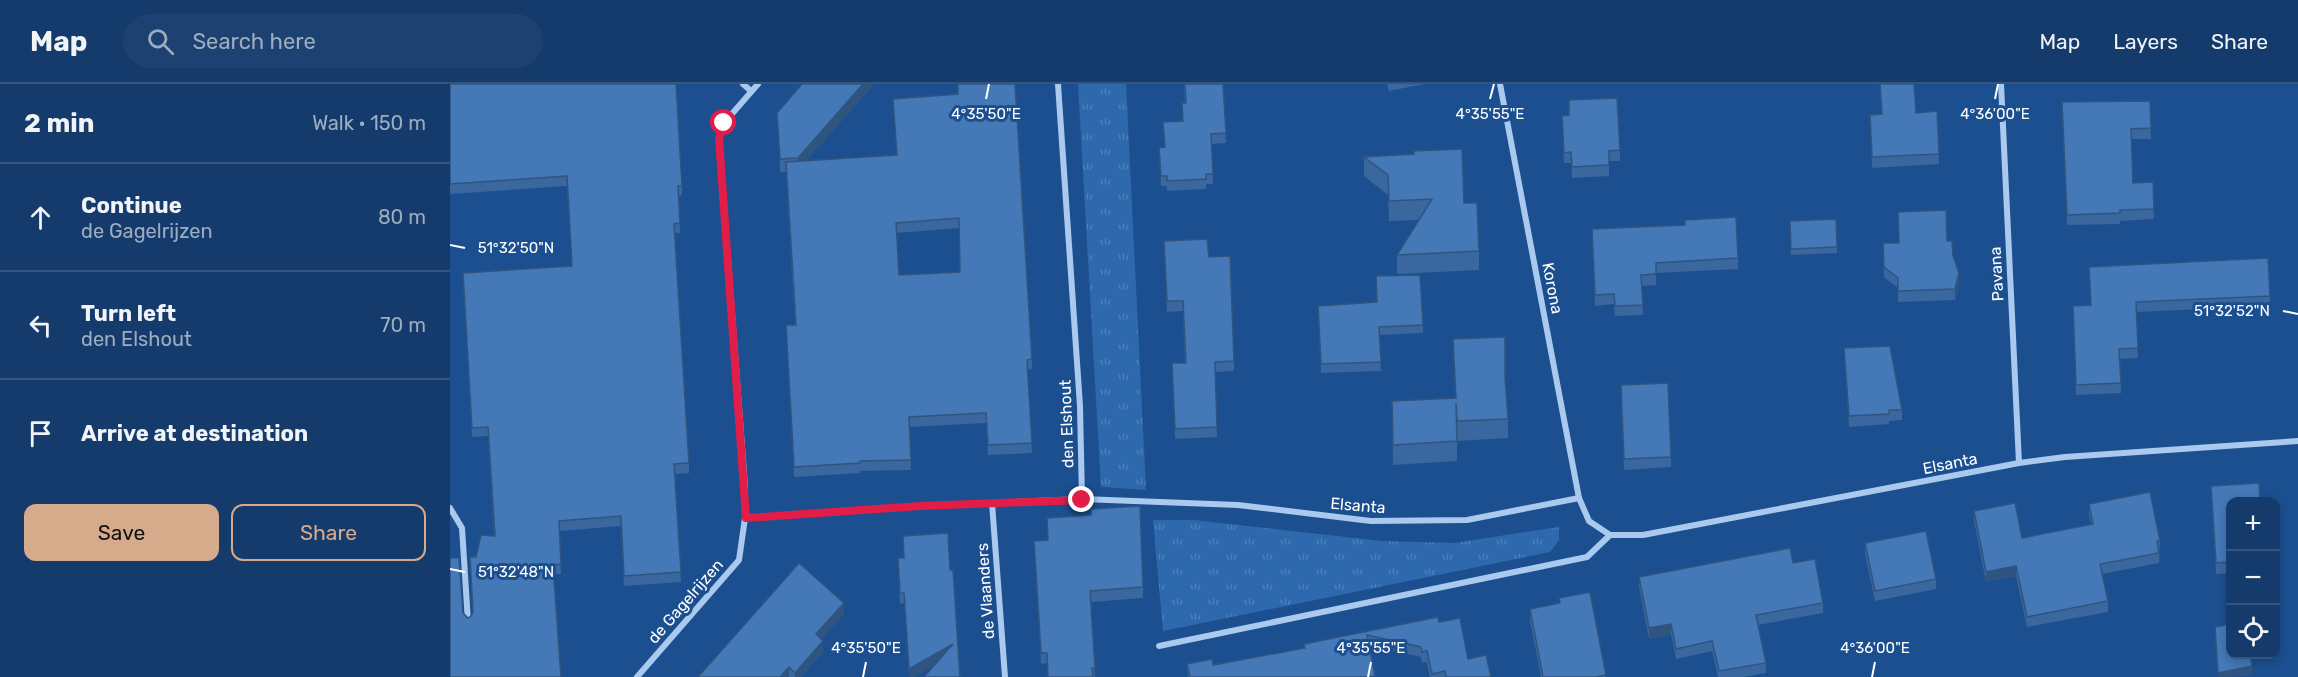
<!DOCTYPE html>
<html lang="en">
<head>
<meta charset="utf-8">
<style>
	:root { --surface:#143b6b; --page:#1d4271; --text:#f1f3f6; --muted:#9dadc1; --line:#33557e; --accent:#d6ab8b }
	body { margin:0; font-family:Rubik,sans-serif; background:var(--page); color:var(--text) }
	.controls { position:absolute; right:18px; bottom:18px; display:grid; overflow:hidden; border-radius:12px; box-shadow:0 3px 9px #0003 }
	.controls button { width:54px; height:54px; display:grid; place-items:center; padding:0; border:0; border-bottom:2px solid var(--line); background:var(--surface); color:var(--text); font:30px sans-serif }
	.stop { position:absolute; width:18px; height:18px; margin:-14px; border:4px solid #e11d48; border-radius:50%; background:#fff }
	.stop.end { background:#e11d48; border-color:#fff; box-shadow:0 2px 6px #0008 }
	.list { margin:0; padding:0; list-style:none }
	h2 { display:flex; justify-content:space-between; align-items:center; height:78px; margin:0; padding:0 24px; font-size:26px }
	h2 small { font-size:20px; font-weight:400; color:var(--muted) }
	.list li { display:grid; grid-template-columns:39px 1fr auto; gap:18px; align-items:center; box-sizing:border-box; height:108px; padding:0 24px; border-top:2px solid var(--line) }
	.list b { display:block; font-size:22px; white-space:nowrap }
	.list p { margin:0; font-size:20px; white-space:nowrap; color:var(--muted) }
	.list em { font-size:20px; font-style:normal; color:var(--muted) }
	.actions { display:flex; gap:12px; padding:18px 24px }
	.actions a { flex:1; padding:14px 0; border:2px solid var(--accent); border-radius:12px; text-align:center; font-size:21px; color:var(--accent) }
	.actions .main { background:var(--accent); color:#111 }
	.icon { flex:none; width:33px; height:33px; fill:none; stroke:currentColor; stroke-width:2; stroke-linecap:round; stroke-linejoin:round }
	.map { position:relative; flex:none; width:1848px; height:593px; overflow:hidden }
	header { display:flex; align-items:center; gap:36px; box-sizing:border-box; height:84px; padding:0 30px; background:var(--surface); border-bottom:2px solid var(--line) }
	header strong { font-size:28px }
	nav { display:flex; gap:33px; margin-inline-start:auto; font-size:21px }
	.search { width:420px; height:54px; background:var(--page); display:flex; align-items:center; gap:15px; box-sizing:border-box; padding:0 21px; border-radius:33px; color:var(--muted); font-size:22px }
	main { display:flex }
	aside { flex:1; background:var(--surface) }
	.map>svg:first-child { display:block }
</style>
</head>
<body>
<header>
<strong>Map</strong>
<div class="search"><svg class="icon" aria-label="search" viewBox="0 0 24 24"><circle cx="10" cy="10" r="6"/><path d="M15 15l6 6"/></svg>Search here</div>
<nav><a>Map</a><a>Layers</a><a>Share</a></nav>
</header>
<main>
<aside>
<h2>2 min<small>Walk · 150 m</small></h2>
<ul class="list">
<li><svg class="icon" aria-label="ahead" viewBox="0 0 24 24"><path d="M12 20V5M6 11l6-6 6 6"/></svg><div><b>Continue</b><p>de Gagelrijzen</p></div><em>80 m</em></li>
<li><svg class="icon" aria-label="left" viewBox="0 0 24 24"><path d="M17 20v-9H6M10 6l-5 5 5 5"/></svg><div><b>Turn left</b><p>den Elshout</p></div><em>70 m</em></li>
<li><svg class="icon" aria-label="arrive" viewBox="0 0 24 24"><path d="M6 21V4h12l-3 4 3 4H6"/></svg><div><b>Arrive at destination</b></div></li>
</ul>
<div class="actions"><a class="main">Save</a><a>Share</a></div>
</aside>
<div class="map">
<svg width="1848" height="593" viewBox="0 0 1848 593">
	<defs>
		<pattern id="grass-tufts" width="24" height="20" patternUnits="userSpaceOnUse" patternTransform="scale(1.5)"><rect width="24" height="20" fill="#2e69ad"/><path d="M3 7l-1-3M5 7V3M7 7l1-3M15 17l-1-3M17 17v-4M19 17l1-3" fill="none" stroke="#4d80b9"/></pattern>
	</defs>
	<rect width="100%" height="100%" fill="#1b4f8f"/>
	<g fill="url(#grass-tufts)">
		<polygon points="628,0 676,0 696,406 651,403"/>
		<polygon points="703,436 744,436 932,457 1004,459 1109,443 1109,456 1100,468 713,547"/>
	</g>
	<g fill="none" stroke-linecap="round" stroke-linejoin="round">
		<g stroke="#a9c9ee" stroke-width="6">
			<polyline points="293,0 301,7"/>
			<polyline points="1050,0 1129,414 1139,437 1160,451 1193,451 1569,379 1615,373 1848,357"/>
			<polyline points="1551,0 1569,379"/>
			<polyline points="632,415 788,421 921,437 1017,436 1129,414"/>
			<polyline points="542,419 555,593"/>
			<polyline points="0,424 12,444 18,538"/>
			<polyline points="295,434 470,422 632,415 630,322 608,0"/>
			<polyline points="709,562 1137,473 1160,451"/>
			<polyline points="187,593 289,476 295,434 295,403 269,55 274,39 308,0"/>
		</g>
	</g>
	<g fill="#3a679d" fill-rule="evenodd">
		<polygon points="0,0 232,102 232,111 229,112 230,149 225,149 239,379 239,389 225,390 231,498 174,502 171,442 109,447 111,490 104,490 0,593 13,529 18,534 21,532 23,529 20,473 26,473 44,452 38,352 22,353 13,189 122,182 117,102 0,110"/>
		<path d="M352 0H424L357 76 447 71 443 15 508 10 507 0H565L582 275V285L577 286 582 369 538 371 536 339 460 343 461 386 410 387V389L344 393 336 241H345L336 88H330L327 29ZM509 144 510 188 449 191 447 149Z"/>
		<polygon points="734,0 773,0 776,59 761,60 763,100 756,100 756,105 717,107 717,102 711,102 709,64 715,63 713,38 732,37 732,19 735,19"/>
		<polygon points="937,0 974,0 939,7"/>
		<polygon points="1700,17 1701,55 1681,55 1683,99 1703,98 1704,135 1670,137 1670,140 1617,141 1612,29"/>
		<polygon points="1466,29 1489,70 1489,80 1422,84 1420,31"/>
		<polygon points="1112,32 1170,66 1170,77 1159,77 1159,92 1122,94 1121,79 1114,79"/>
		<polygon points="914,73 1014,119 1029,167 1029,186 947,190 947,171 969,136 939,137 938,111 914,92"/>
		<polygon points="1448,128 1497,157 1503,172 1509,200 1505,216 1448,218 1448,204 1434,193 1433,159 1449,159"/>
		<polygon points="1386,135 1387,169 1341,171 1340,137"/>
		<polygon points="1142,156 1288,174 1288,185 1206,189 1206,201 1192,202 1193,231 1165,232 1164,220 1145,222"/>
		<polygon points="714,157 759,173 784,277 784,287 765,288 767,353 725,355 722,279 735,279 733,227 717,228"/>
		<polygon points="1639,183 1820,212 1820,222 1686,228 1688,274 1670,275 1671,309 1626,311 1623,232 1641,221"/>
		<polygon points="868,222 973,241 973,249 929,251 931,287 871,289"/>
		<polygon points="1003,255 1058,335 1058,354 1007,357 1007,377 943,381 942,317 1005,314"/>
		<polygon points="1394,264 1452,326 1452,336 1439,337 1439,340 1399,343"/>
		<polygon points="1171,312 1221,373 1221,383 1174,386"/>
		<polygon points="1761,402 1780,417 1780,489 1766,490"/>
		<polygon points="1639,420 1710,457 1709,479 1652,490 1658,517 1658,528 1577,543 1566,492 1536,498 1524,437 1524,427 1572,454 1641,440 1639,430"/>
		<polygon points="641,425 693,503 693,514 641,518 645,593 598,593 597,579 591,580 584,457 598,456 597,434 641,431"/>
		<polygon points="1415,459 1486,495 1486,505 1425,517 1415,470"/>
		<polygon points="1343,479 1373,519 1373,529 1308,541 1316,579 1316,589 1293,593 1268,593 1262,567 1226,575 1221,550 1199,555 1189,503 1189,493"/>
		<polygon points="448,485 485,581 464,593 459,593 454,519 450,520"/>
		<polygon points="1109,514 1156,593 1091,593 1080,536 1080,525 1109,519"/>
		<polygon points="394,530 371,555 373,568 351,593 248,593"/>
		<polygon points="989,538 1018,575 1041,593 980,593 977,578 972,579 971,573 919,562 925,593 738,593 737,580 763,581 854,564 854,560"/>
	</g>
	<g fill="#305480">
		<polygon points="413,0 424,0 348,87 348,74"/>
		<polygon points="1509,189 1509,200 1505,216 1505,205"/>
		<polygon points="1566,482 1566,492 1536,498 1536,488"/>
		<polygon points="394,519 394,530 366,561 366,550"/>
		<polygon points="1221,540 1221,550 1199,555 1199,544"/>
		<polygon points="373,557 373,568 351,593 345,593 345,589"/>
		<polygon points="503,560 503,571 464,593 459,593 459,585"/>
		<polygon points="1802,582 1802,592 1768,593 1768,589"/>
		<polygon points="339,583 339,593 330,593"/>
	</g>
	<g fill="#4478b7" stroke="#305480" stroke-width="1.5" fill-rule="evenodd">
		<polygon points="0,0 226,0 232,102 228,102 230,139 224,140 239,379 224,380 231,488 174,492 171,432 109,437 111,480 103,481 111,593 0,593 0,474 9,474 13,529 18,534 21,532 23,528 20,473 26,473 31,451 45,452 38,343 22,344 13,189 122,182 117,92 0,100"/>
		<polygon points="352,0 413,0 348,74 330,75 327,29"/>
		<path d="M508 0H565L582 275 577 276 582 359 538 361 536 329 459 333 461 376 410 377V379L344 383 336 241H346L336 78 447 71 443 15 508 10ZM509 134 510 188 449 191 446 139Z"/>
		<polygon points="735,0 773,0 776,49 761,50 763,90 756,90 756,95 717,97 717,92 711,92 709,64 715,63 713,38 733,37 732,19 736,19"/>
		<polygon points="1430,0 1464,0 1466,29 1487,27 1489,70 1422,73 1420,31 1432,30"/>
		<polygon points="1167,14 1170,66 1159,67 1159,81 1122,83 1121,68 1114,69 1112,32 1119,31 1119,16"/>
		<polygon points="1700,17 1701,44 1681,45 1683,99 1703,98 1704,125 1670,126 1670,129 1617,131 1612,18"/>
		<polygon points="1012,65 1014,119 1027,119 1029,167 947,171 982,115 939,117 938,91 914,73 964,70 964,67"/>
		<polygon points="1496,126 1497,157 1502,157 1503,172 1509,189 1505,205 1448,207 1448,194 1434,183 1433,159 1449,159 1448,128"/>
		<polygon points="1286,133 1288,174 1206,179 1206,190 1191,191 1193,221 1165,222 1164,210 1145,211 1142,145 1235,141 1235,136"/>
		<polygon points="1386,135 1387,163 1341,165 1340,137"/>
		<polygon points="757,155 759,173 780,172 784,277 765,278 767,343 725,345 722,279 736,279 733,217 717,217 714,157"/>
		<polygon points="1818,174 1820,212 1686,218 1688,264 1669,265 1671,299 1626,301 1623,222 1641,221 1639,183"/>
		<polygon points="970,191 973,241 929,243 931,278 871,280 868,222 927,218 926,192"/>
		<polygon points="1055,253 1055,294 1058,335 1007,337 1006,319 1007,357 943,361 942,317 1006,314 1003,255"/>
		<polygon points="1440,262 1452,326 1439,326 1439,330 1399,332 1394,264"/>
		<polygon points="1218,299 1221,373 1174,375 1171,301"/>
		<polygon points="1809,399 1810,417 1780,417 1780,478 1766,479 1761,402"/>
		<polygon points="1700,408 1710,457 1707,457 1709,469 1650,480 1658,517 1577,533 1566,482 1536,488 1524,427 1565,419 1572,454 1643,440 1639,420"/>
		<polygon points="690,422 693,503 640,507 645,584 642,584 643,593 598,593 597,569 591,569 584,457 598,456 597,434 641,431 641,425"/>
		<polygon points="1476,447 1486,495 1425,507 1415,459"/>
		<polygon points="498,449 500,486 503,486 510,593 474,593 503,560 459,585 454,509 450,509 448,474 454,474 453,452"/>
		<polygon points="1340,464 1343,479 1365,475 1373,519 1306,531 1316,579 1269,587 1262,557 1226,565 1221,540 1199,544 1189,493"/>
		<polygon points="349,479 394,519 366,550 373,557 345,589 339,583 330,593 248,593"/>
		<polygon points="1140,508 1156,591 1146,593 1093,593 1080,525 1110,519 1109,514"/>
		<polygon points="988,533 989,538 1010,534 1018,575 1036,571 1041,593 996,593 995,587 982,590 977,567 972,568 971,563 917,551 925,592 918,593 740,593 737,580 762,575 763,581 855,564 854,560"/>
		<polygon points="1780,540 1780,570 1800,570 1802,582 1768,589 1765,543"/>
	</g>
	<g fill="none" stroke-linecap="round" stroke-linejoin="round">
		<polyline stroke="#e11d48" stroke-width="8" points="274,39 269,55 296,434 470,422 632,416"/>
	</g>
	<path fill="none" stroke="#fff" stroke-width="2" d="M536 15 539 0M1040 15 1044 0M1545 15 1548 0M0 161 15 164M1833 227 1848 230M0 485 15 488M413 593 416 578M918 593 921 578M1422 593 1425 578"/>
	<g text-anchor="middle" stroke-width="6" stroke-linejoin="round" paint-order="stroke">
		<g font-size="16" fill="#fff" stroke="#1b4f8f">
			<text transform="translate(1546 190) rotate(-93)" y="6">Pavana</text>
			<text transform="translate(1103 204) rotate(79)" y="6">Korona</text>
			<text transform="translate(616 340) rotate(-92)" y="6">den Elshout</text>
			<text transform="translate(1500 379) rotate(-11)" y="6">Elsanta</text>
			<text transform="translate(908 421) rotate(5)" y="6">Elsanta</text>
			<text transform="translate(535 507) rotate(-94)" y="6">de Vlaanders</text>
			<text transform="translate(235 517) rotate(-49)" y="6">de Gagelrijzen</text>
		</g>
	</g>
	<g font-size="15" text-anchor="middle" fill="#fff" stroke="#1b4f8f" stroke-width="6" stroke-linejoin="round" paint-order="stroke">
		<text x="536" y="35">4°35'50"E</text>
		<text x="1040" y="35">4°35'55"E</text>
		<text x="1545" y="35">4°36'00"E</text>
		<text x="66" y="169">51°32'50"N</text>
		<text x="1782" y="232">51°32'52"N</text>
		<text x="66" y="493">51°32'48"N</text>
		<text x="416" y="569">4°35'50"E</text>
		<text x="921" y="569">4°35'55"E</text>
		<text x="1425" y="569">4°36'00"E</text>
	</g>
</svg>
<div class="controls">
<button>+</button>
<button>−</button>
<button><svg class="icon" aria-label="locate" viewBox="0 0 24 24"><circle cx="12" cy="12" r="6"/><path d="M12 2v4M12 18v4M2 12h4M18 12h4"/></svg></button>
</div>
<div class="stop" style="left:274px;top:39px"></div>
<div class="stop end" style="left:632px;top:416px"></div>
</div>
</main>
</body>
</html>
